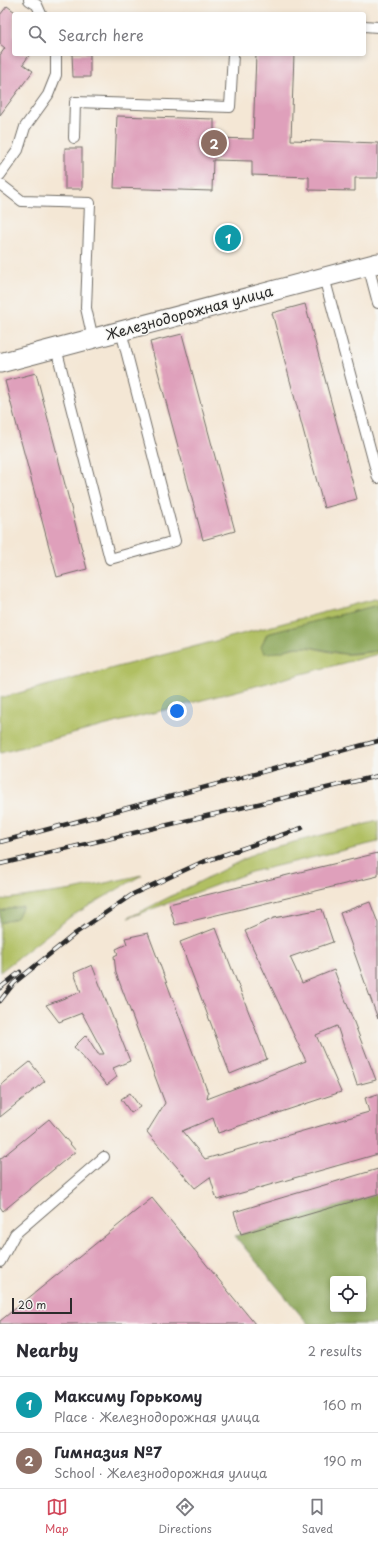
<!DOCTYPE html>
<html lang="en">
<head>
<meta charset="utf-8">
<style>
	:root { --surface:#fff; --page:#f2f2f3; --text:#2b2b33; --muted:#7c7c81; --line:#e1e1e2; --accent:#d1495b }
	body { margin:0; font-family:"Playpen Sans",sans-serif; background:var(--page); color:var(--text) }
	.controls { position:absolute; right:12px; bottom:12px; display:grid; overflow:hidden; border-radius:4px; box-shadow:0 2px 6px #0003 }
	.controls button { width:36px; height:36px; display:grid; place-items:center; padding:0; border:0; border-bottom:1px solid var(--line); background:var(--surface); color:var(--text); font:20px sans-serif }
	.scale { position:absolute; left:12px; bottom:10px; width:60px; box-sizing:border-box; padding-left:4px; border:2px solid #2b2b2b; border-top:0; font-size:11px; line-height:14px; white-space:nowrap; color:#2b2b2b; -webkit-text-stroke:3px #f6f6f2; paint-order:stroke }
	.you { position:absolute; left:177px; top:711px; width:14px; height:14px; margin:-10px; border:3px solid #fff; border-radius:50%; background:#1a73e8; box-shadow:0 0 0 6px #1a73e833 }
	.badge { display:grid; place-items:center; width:26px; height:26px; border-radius:50%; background:var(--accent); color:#fff; font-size:13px; font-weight:700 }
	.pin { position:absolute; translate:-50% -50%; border:2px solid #fff; box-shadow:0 1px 4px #0006 }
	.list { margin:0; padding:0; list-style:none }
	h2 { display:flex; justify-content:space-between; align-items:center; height:52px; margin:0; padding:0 16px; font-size:17px }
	h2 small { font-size:13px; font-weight:400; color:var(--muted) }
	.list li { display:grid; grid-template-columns:26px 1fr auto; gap:12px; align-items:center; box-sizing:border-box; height:56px; padding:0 16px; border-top:1px solid var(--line) }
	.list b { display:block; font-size:15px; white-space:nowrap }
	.list p { margin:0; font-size:13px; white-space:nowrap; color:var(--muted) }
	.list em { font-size:13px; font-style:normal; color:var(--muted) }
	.icon { flex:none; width:22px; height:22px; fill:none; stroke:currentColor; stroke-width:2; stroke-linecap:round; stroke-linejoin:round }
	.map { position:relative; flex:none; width:378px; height:1324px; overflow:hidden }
	.search { position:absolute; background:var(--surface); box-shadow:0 2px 6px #0003; left:12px; right:12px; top:12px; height:44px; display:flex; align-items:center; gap:10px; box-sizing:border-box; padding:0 14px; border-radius:4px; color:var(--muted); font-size:15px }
	.sheet { height:164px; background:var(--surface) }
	nav { display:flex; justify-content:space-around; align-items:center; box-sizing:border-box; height:56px; border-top:1px solid var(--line); background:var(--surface); font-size:11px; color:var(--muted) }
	nav a { display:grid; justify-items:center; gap:2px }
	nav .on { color:var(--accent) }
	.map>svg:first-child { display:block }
</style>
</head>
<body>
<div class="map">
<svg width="378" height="1324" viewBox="0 0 378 1324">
	<rect width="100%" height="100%" fill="#f6f6f2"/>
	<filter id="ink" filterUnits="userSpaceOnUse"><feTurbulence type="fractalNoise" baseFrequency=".025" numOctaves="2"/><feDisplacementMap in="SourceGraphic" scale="8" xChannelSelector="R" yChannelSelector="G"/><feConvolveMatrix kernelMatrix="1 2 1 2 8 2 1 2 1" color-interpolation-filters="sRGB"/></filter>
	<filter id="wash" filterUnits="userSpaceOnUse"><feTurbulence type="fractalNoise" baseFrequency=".012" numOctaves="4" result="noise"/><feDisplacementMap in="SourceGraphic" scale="16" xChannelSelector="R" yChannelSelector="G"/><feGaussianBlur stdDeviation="0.9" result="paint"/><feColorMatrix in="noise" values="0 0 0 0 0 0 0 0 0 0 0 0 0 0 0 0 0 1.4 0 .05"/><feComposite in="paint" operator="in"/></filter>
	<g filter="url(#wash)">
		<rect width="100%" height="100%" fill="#f4e7d5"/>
		<g fill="#b0bf62" stroke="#6e7546">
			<path d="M378 598V605L267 634 280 652C308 641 317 652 344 654 355 655 367 652 378 651V654L0 753V698Z"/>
			<polygon points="378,821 378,842 251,872 128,918 262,850"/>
			<polygon points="142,875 70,917 0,972 0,923 17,918 22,906 0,911 0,900 73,890"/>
		</g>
		<g fill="#8ca658" stroke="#5c6842" fill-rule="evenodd">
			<polygon points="378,605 378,651 345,654 310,647 294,647 280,652 264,653 261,647 267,634"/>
			<polygon points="23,906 17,918 0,923 0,911"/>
			<path d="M378 1194V1324H308L235 1236ZM333 1279H363V1309H333Z"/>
		</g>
		<g id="blocks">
			<g fill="#dfa0bb">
				<polygon points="7,6 18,14 14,14 14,54 30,54 23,64 33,71 0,115 0,55 5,48 0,44 0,15"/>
				<polygon points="72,54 90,54 90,77 73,77"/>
				<polygon points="256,54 294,54 291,140 378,143 378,178 355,178 355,191 309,190 309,177 252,175 252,161 213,160 212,191 114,188 117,116 214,119 214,138 253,139"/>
				<rect x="65" y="148" width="17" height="41"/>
				<polygon points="305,304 357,499 324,508 272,313"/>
				<polygon points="182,334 235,531 203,540 150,342"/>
				<polygon points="36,373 87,569 57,577 5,381"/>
				<polygon points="378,853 378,876 175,925 169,904"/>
				<polygon points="370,902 378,923 378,1019 340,913"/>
				<polygon points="322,909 333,942 290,957 302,983 334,970 376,1080 357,1085 337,1026 316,1035 341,1092 218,1133 213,1118 182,1131 205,1159 369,1112 365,1098 378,1094 378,1154 217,1200 210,1177 195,1188 147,1132 165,1103 116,973 114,956 118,954 116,949 127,944 125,938 148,933 208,1093 207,1099 306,1061 245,931 274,918"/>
				<polygon points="216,928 267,1059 230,1074 180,942"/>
				<polygon points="92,965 130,1061 113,1068 117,1077 107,1085 74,1047 86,1035 98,1054 104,1054 82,1013 59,1022 46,1005 81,992 74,973"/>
				<polygon points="30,1062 45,1081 0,1117 0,1086"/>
				<polygon points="130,1093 140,1107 131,1113 121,1099"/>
				<polygon points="49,1119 76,1151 3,1211 0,1207 0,1159"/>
				<polygon points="378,1169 378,1194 241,1234 234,1212"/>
				<polygon points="152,1198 255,1324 0,1324 0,1321"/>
			</g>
		</g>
	</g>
	<g filter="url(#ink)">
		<use href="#blocks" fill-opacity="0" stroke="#716d66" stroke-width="1"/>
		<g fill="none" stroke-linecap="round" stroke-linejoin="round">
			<g stroke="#716d66" stroke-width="12">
				<g id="lane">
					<polyline points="29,0 37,5 41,14"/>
					<polyline points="364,26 378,27"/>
					<polyline points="74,138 75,102 230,107 233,54"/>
					<polyline points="0,175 18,150 25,127 48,95 56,75 56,54"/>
					<polyline points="0,184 22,201 90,203 86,308 93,339"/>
					<polyline points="368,265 378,303"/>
					<polyline points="324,277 378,478"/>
					<polyline points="56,348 110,559 175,541 121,331"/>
					<polyline points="0,1262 15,1234 104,1157"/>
				</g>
			</g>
			<g stroke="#716d66" stroke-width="21">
				<polyline id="street" points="0,363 378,263"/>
			</g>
			<use href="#lane" stroke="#fff" stroke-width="10"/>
			<use href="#street" stroke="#fff" stroke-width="19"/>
			<g stroke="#2b2b2b" stroke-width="4.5">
				<g id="rail">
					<polyline points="0,842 378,741"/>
					<polyline points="0,864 378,776"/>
					<polyline points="0,988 20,972"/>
					<polyline points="0,1001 14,983 76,933 133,894 200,863 302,828"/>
				</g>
			</g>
			<use href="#rail" stroke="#f6f6f2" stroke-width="3" stroke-dasharray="9" stroke-linecap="butt"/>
		</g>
	</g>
	<g text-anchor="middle" stroke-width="3" stroke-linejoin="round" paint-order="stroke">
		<g font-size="14" fill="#2b2b2b" stroke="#f6f6f2">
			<text transform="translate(189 313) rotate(-15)" y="5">Железнодорожная улица</text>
		</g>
	</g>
</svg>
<div class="controls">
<button><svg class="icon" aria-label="locate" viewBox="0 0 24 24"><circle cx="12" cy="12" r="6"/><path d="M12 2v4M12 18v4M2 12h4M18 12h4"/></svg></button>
</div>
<div class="scale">20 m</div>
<div class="you"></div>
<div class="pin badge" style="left:228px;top:238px;background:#0f9aa8">1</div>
<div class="pin badge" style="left:214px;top:143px;background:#8d6e63">2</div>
<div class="search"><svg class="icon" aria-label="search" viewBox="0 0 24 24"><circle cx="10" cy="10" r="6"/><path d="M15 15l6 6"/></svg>Search here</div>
</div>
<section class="sheet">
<h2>Nearby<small>2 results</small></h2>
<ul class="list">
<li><span class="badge" style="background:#0f9aa8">1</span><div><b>Максиму Горькому</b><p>Place · Железнодорожная улица</p></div><em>160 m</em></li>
<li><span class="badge" style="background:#8d6e63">2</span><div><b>Гимназия №7</b><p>School · Железнодорожная улица</p></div><em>190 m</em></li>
</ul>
</section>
<nav>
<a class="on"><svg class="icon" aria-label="map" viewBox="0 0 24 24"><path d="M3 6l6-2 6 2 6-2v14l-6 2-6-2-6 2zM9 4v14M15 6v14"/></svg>Map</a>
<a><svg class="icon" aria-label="directions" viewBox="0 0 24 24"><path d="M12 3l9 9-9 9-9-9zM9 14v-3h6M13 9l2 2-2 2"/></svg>Directions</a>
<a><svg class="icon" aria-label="saved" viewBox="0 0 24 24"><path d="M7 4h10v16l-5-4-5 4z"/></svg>Saved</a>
</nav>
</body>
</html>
